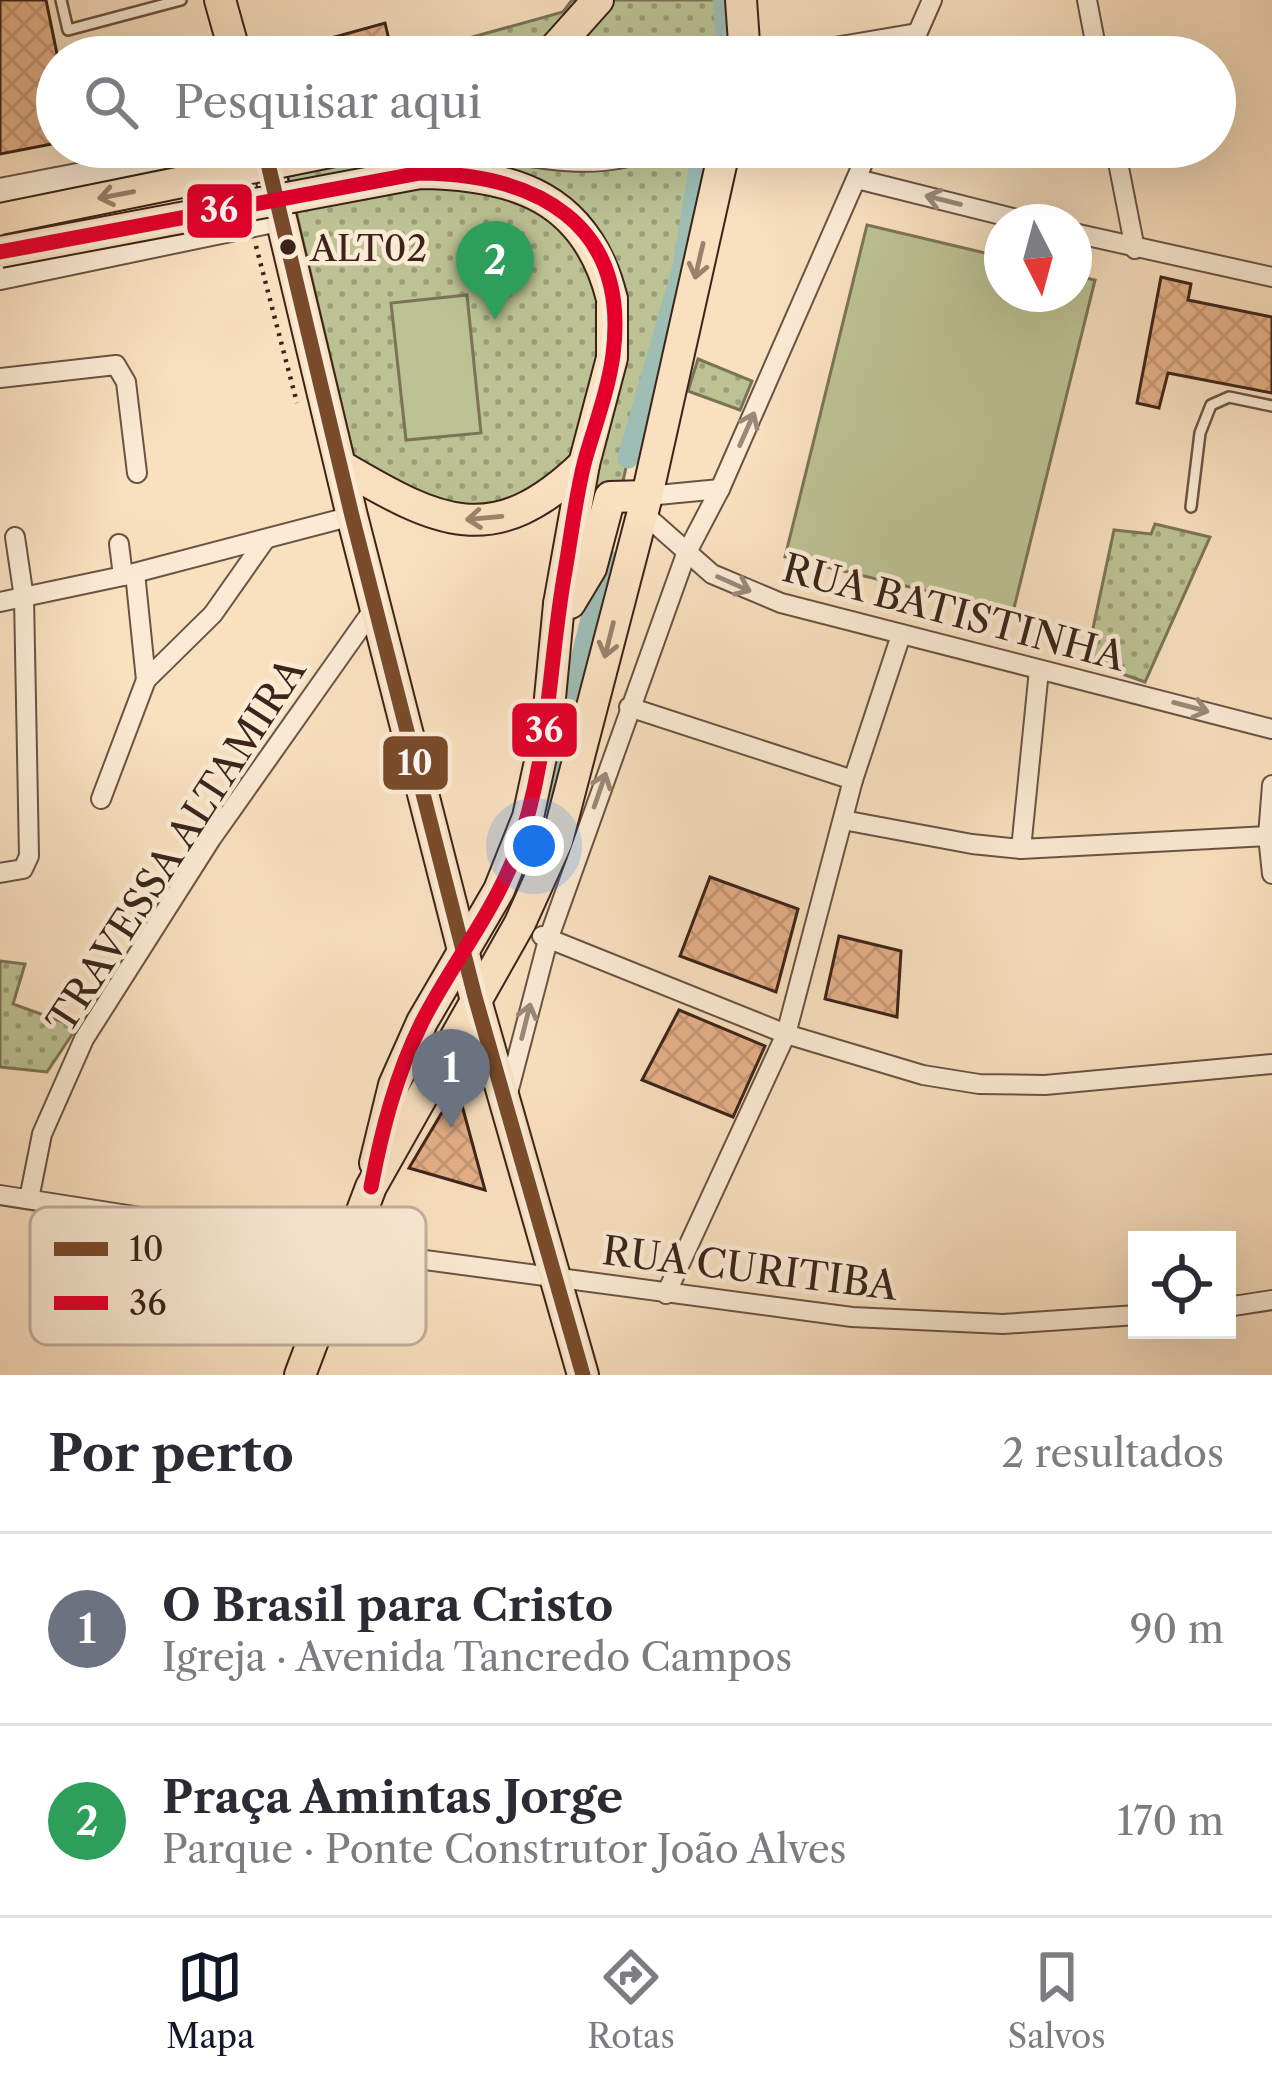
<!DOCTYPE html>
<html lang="pt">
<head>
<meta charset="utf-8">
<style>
	:root { --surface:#fff; --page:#f2f2f3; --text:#2b2b33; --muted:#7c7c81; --line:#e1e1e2; --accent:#111827 }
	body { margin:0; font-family:"Libre Caslon Text",serif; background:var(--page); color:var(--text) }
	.controls { position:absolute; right:36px; bottom:36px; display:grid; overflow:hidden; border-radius:0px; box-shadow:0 12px 48px #0002 }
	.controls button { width:108px; height:108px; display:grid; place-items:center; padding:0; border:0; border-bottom:3px solid var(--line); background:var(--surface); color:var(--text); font:60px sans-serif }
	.compass { position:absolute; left:984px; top:204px; width:108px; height:108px; border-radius:50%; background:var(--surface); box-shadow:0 12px 48px #0002; rotate:174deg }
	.you { position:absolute; left:534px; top:846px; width:42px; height:42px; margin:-30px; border:9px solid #fff; border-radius:50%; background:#1a73e8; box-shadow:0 0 0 18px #1a73e833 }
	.badge { display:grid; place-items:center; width:78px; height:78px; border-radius:50%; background:var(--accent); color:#fff; font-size:39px; font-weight:700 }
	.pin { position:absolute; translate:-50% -99px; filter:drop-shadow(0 3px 6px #0008) }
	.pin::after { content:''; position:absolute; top:63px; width:42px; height:36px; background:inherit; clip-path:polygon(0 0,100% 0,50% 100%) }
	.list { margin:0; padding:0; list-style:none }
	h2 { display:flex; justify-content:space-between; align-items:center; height:156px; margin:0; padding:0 48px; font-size:51px }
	h2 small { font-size:39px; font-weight:400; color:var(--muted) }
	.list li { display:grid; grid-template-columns:78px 1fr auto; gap:36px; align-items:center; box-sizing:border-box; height:192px; padding:0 48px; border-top:3px solid var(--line) }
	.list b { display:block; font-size:45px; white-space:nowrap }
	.list p { margin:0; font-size:39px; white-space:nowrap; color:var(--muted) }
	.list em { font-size:39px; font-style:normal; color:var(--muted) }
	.icon { flex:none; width:66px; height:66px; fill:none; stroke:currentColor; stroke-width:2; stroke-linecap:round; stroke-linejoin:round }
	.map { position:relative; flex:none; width:1272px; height:1375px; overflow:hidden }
	.search { position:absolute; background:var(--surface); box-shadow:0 12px 48px #0002; left:36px; right:36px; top:36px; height:132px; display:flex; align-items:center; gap:30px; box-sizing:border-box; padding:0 42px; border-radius:66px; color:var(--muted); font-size:45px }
	.sheet { height:540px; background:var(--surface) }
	nav { display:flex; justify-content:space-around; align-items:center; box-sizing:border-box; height:168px; border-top:3px solid var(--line); background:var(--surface); font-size:33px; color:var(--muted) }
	nav a { display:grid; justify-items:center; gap:6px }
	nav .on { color:var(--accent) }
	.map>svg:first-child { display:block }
</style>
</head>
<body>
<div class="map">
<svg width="1272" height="1375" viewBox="0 0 1272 1375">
	<defs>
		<pattern id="grass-dots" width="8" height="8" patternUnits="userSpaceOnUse" patternTransform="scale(3)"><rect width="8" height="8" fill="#bcc293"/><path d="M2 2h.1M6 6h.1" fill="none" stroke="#9a9d77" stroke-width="1.8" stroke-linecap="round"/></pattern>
		<pattern id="building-cross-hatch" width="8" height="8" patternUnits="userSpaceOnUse" patternTransform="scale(3)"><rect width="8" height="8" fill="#e7b189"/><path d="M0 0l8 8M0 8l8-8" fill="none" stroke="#c79876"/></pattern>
	</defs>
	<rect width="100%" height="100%" fill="#f9e0bf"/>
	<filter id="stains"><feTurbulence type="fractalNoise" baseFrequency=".00167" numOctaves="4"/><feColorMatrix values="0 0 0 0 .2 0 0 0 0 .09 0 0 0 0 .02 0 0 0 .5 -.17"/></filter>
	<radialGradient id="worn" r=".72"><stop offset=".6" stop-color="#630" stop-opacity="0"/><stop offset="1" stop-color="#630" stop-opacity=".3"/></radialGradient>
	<g fill="url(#grass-dots)" stroke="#7c7356" stroke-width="3">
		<polygon points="572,0 721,0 727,57 400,57 563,12"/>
		<polygon points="281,147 704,147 682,271 628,458 616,514 587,505 593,470 511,504 439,508 354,458"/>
		<polygon points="698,359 752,381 740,410 688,391"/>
		<polygon points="1155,524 1210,537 1145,682 1086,661 1114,530 1151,534"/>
		<polygon points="0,961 25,964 13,1004 77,1027 47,1072 0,1067"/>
	</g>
	<g fill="#bcc293" stroke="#7c7356" stroke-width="3">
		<polygon points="867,225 1002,257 1002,294 1074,294 1074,275 1095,280 1013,612 785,557"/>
		<polygon points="467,295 481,433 406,440 391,303"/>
	</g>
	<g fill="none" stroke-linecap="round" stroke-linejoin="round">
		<g stroke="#9ebdb5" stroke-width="21">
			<polyline points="723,0 728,52"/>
			<polyline points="628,458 682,271 701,159"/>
			<polyline points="546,801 606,558"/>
		</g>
	</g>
	<g fill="url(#building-cross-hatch)" stroke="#3c241a" stroke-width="3">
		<polygon points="0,0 46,0 57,54 57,143 0,154"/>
		<polygon points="385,23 393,57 281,57 280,52"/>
		<polygon points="1161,277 1191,284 1188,300 1272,317 1272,393 1168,373 1159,408 1137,403"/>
		<polygon points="710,877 798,909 776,992 680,956"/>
		<polygon points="839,936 901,951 897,1017 825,999"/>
		<polygon points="679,1010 765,1046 733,1117 642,1080"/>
		<polygon points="457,1087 485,1190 409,1168"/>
	</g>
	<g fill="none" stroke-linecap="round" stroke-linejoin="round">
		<g stroke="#6b5343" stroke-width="14">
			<g id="service">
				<polyline points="61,0 68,30 181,0"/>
				<polyline points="1191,507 1200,433 1211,405 1229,397 1272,406"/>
			</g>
		</g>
		<g stroke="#6b5343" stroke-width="22">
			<g id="minor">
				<polyline points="1087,0 1098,57"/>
				<polyline points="776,57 917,33"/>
				<polyline points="907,57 932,0"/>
				<path d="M476 147C537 158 598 174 657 147"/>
				<polyline points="1115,147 1135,249"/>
				<polyline points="857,179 1029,222"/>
				<polyline points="1074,233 1272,277"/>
				<polyline points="0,378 116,365 126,382 137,473"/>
				<polyline points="647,496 720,489"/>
				<polyline points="643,513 712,574 781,603 1272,729"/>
				<polyline points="119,544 123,576"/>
				<polyline points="135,573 146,680"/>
				<polyline points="0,602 123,576 352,516"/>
				<polyline points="629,707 853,780"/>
				<polyline points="1272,785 1268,836 1272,874"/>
				<polyline points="101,799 146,680 213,614 265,540"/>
				<polyline points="843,820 972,844 1021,849 1268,836"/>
				<polyline points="1021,849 1039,670"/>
				<polyline points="0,873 23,869 29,856 24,598 15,537"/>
				<polyline points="542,936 786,1034 923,1075 979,1084 1045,1085 1272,1064"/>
				<polyline points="508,1093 548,940 686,554 720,489 870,147"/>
				<polyline points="0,1195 350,1250 852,1317 1003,1324 1137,1315"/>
				<polyline points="29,1199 42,1134 84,1039 211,839 375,607"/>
				<polyline points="666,1294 786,1034 853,780 901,635"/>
				<polyline points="1227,1307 1272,1300"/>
			</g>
		</g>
		<g stroke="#6b5343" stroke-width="28">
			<g id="tertiary">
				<polyline points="0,191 228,147"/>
				<polyline points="0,277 283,218"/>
			</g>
		</g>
		<g stroke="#3c241a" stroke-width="34">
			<g id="primary">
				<polyline points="220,0 236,57"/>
				<polyline points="741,0 745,57"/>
				<polyline points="547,57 598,0"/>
				<polyline points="264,147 352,516 475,997 583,1375"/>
				<path d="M341 466C438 523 493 552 584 464"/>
				<polyline points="559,604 570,603 591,568 610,497 647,496"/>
				<polyline points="375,1163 394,1085 422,1022 499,890 528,817 547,729 559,604 584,464 612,358 612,299"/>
				<polyline points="300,1375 371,1187 520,923 557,841 647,496 725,147"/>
			</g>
		</g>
		<polyline stroke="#3c241a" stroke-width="4.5" stroke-dasharray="3 6" stroke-linecap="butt" points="256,246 297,403"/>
		<use href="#service" stroke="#fbebd5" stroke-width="9"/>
		<use href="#minor" stroke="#fbebd5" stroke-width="18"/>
		<use href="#tertiary" stroke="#fbebd5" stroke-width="24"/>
		<use href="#primary" stroke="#f9e0bf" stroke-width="30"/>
		<g stroke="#3c241a" stroke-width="34" stroke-linecap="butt">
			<g id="primary-bridge">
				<polyline points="0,219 354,147"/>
				<path d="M0 252 420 173C516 174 587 198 612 299"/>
			</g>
		</g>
		<use href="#primary-bridge" stroke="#f9e0bf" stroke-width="30"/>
		<g stroke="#fbebd5" stroke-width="24">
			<polyline id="bus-1" points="264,147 352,516 475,997 583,1375"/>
		</g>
		<g stroke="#fbebd5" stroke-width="24">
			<path id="bus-2" d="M0 252 420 173C535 174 630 222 613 355 608 391 595 425 585 460 575 498 571 539 564 577 548 671 549 764 515 855 492 915 451 965 422 1022 396 1075 382 1129 371 1187"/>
		</g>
		<use href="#bus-1" stroke="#7a4b2a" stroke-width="15"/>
		<use href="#bus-2" stroke="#e4002b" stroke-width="15"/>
	</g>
	<defs><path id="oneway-shaft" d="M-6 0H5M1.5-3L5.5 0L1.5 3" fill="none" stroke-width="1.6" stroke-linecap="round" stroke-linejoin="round" transform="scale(3)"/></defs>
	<g stroke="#9a826c">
		<use href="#oneway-shaft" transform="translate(116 195) rotate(169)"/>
		<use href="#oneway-shaft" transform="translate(699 261) rotate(103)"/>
		<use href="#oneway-shaft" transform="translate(484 518) rotate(175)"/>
		<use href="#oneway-shaft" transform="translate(609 640) rotate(104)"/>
	</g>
	<g stroke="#9c8878">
		<use href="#oneway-shaft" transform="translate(943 200) rotate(-166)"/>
		<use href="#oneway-shaft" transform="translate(747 429) rotate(-66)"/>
		<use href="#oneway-shaft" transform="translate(734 584) rotate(24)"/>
		<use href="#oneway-shaft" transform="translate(1191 707) rotate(15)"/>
		<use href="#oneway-shaft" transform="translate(600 790) rotate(-71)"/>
		<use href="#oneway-shaft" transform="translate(526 1021) rotate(-76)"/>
	</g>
	<circle fill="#3c241a" stroke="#fbebd5" stroke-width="4.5" cx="288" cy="247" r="10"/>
	<g text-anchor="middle" stroke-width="9" stroke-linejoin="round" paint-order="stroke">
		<g font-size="36" fill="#3c241a" stroke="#fbebd5" text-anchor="start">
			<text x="310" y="261">ALT02</text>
		</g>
		<g font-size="39" fill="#3c241a" stroke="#fbebd5">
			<text transform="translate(954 612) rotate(15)" y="14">RUA BATISTINHA</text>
			<text transform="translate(176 845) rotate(-57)" y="14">TRAVESSA ALTAMIRA</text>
			<text transform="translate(750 1268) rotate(7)" y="14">RUA CURITIBA</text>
		</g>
	</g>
	<rect x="30" y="1207" width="396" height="138" rx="18" fill="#fbebd5" stroke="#c2af9d" stroke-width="3"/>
	<rect x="54" y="1242" width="54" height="14" fill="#7a4b2a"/>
	<rect x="54" y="1296" width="54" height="14" fill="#e4002b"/>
	<g font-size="33" fill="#3c241a">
		<text x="129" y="1261">10</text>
		<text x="129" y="1315">36</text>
	</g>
	<g stroke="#fbebd5" stroke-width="4.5">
		<rect x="185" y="182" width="69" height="58" rx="12" fill="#e4002b"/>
		<rect x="510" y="701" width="69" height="58" rx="12" fill="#e4002b"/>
		<rect x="381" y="734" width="69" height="58" rx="12" fill="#7a4b2a"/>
	</g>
	<g font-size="33" text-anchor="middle" font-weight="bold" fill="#fff">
		<text x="219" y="222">36</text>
		<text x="544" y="742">36</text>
		<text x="415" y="775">10</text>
	</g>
	<rect width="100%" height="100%" filter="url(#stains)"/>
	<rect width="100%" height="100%" fill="url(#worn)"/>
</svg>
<div class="controls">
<button><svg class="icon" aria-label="locate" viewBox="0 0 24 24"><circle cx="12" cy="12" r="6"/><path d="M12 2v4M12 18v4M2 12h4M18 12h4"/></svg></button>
</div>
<svg class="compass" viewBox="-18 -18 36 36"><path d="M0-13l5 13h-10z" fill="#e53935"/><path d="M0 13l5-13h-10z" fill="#7c7c81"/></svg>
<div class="you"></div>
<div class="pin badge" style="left:451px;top:1128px;background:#6b7280">1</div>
<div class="pin badge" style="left:495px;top:320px;background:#2e9e5b">2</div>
<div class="search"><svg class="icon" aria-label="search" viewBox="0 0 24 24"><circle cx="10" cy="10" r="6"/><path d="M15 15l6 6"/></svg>Pesquisar aqui</div>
</div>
<section class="sheet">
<h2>Por perto<small>2 resultados</small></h2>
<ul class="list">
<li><span class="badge" style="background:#6b7280">1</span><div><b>O Brasil para Cristo</b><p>Igreja · Avenida Tancredo Campos</p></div><em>90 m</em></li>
<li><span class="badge" style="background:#2e9e5b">2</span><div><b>Praça Amintas Jorge</b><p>Parque · Ponte Construtor João Alves</p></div><em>170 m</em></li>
</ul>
</section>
<nav>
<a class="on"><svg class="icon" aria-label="map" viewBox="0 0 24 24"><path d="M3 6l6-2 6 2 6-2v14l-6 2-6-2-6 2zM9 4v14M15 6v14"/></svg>Mapa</a>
<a><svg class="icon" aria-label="directions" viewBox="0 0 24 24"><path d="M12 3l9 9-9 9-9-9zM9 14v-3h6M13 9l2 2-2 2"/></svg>Rotas</a>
<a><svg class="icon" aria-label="saved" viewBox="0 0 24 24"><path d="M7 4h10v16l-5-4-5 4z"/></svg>Salvos</a>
</nav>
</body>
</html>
